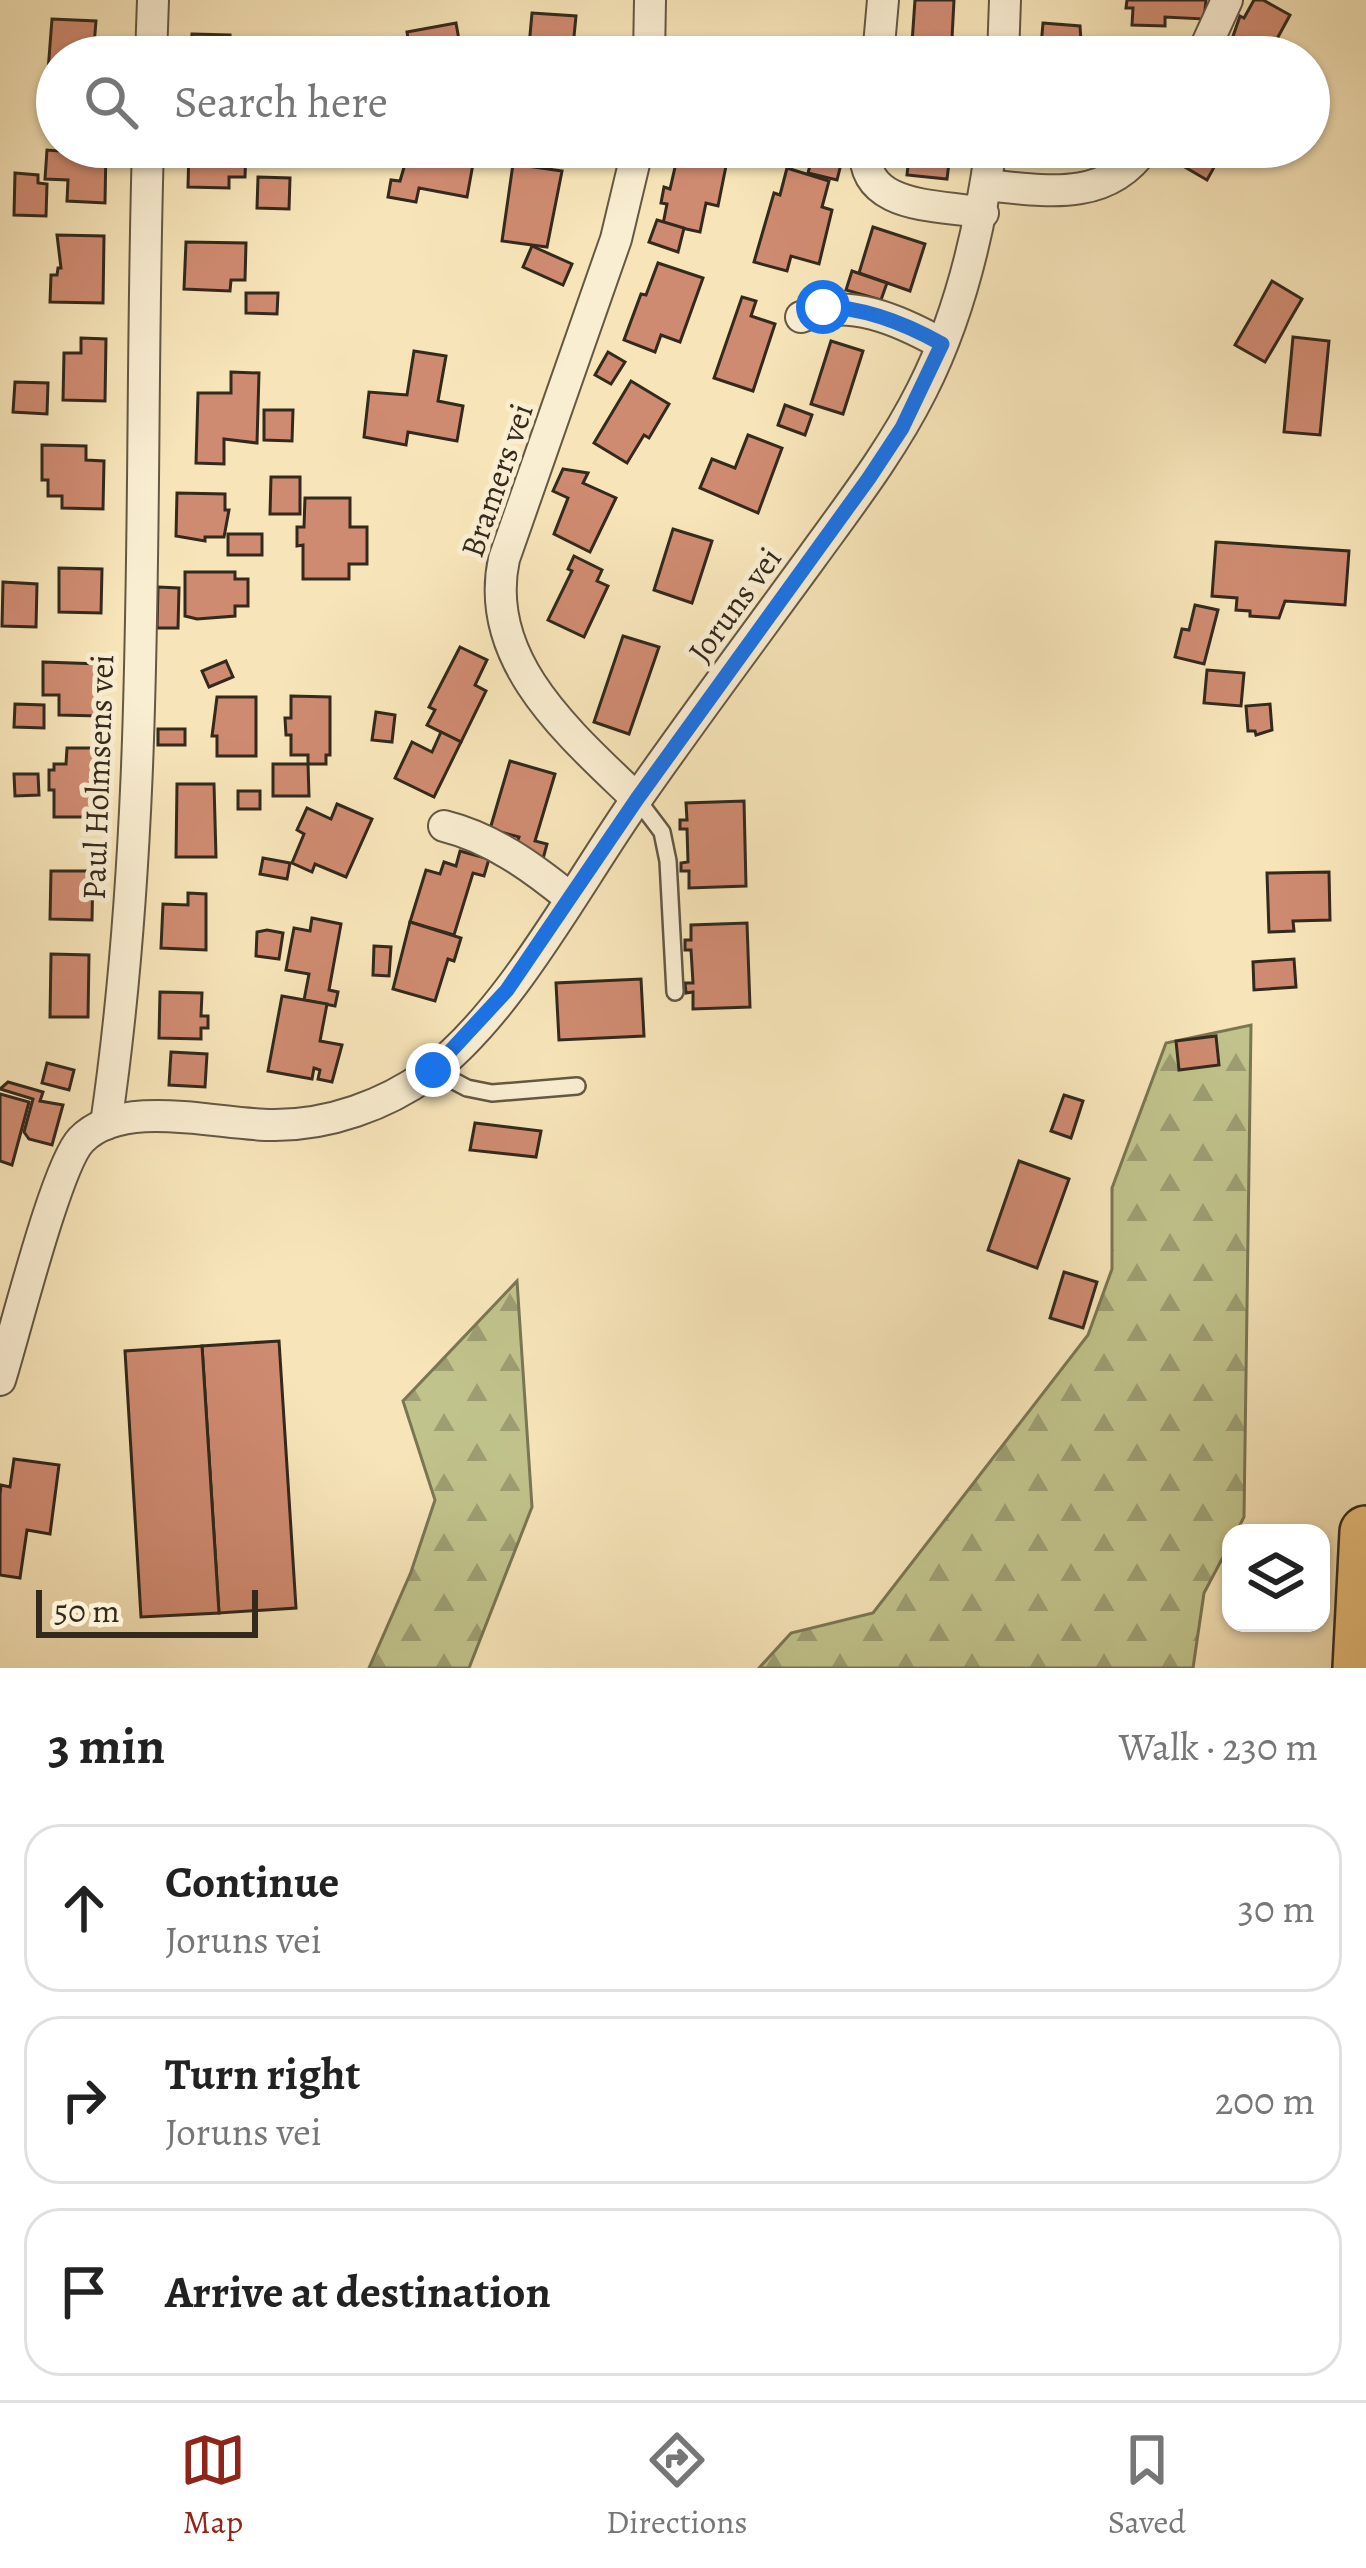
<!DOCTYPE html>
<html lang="en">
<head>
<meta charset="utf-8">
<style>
	:root { --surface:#fff; --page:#f2f2f2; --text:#222; --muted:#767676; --line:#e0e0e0; --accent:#8f2418 }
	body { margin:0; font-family:Alegreya,serif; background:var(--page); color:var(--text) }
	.controls { position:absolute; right:36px; bottom:36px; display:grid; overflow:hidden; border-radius:24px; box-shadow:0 3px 9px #0004 }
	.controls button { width:108px; height:108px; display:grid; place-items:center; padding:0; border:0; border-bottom:3px solid var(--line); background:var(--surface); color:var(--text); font:60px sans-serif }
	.scale { position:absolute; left:36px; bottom:30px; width:222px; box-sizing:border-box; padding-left:12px; border:6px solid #33291d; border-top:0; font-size:33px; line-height:42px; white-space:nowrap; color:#33291d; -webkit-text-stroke:9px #faeed2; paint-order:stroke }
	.stop { position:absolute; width:36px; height:36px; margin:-27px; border:9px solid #1a73e8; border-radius:50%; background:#fff }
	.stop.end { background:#1a73e8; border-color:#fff; box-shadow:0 3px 12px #0008 }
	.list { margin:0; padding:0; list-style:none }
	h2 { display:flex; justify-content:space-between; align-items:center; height:156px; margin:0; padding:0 48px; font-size:51px }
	h2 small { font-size:39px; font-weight:400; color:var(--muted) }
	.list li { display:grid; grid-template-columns:78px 1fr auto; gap:36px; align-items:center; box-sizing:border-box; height:168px; margin:0 24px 24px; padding:0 24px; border:3px solid var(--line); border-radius:36px }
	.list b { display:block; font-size:45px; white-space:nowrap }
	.list p { margin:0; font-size:39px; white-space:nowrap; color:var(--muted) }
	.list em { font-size:39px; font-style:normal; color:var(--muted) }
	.icon { flex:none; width:66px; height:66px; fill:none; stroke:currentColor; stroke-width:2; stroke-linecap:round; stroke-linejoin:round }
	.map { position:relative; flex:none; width:1366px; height:1668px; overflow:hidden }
	.search { position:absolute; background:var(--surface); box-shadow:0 3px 9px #0004; left:36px; right:36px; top:36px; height:132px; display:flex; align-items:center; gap:30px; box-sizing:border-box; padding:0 42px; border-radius:66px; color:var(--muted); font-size:45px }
	.sheet { height:732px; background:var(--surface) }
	nav { display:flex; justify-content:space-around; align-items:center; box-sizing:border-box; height:168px; border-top:3px solid var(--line); background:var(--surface); font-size:33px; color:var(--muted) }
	nav a { display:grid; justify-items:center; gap:6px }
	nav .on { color:var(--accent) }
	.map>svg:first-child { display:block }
</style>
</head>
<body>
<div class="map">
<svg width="1366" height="1668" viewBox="0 0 1366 1668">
	<defs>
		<pattern id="forest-firs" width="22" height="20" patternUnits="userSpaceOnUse" patternTransform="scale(3)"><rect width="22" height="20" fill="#c1c38c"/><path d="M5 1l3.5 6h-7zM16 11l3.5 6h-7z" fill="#9d9e72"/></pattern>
	</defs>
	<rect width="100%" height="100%" fill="#f7e5b9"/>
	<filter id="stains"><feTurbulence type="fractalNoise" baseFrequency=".00167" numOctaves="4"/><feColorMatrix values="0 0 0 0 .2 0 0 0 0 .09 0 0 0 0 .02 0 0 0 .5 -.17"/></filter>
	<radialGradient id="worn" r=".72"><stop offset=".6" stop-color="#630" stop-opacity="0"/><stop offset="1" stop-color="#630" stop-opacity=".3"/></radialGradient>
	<g fill="url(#forest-firs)" stroke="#7a7654" stroke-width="3">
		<polygon points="1251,1025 1244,1517 1236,1533 1231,1533 1231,1542 1204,1593 1193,1668 759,1668 791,1633 873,1613 1088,1335 1112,1269 1112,1188 1166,1043"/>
		<polygon points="517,1281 532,1507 469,1668 369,1668 411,1572 435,1500 403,1401"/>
	</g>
	<g fill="#cf8b71" stroke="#33291d" stroke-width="3">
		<polygon points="915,0 954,0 951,57 911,57"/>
		<polygon points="1127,0 1206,0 1204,19 1165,17 1165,26 1132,25 1133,8 1126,8"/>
		<polygon points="1254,0 1263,0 1290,15 1267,57 1231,42 1240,16 1244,18"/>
		<polygon points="532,13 576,16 572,57 528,57"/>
		<polygon points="52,19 96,21 93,57 57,57 57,97 46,97"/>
		<polygon points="456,23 462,57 411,57 407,32"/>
		<polygon points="1043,23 1080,26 1082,57 1040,57"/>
		<polygon points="192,34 230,35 230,57 191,57"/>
		<polygon points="301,41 342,42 342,57 300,57"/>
		<polygon points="1112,43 1169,47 1169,57 1111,57"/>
		<polygon points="72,147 106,147 105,203 67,201 68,180 45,179 47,150 72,152"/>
		<polygon points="189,147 246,148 245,177 229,177 229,188 188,187"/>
		<polygon points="410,147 450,147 448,159 473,164 467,197 419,188 416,202 388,197 391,180 400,181"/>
		<polygon points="815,147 845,148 837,180 808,173"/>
		<polygon points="910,147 951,147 947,179 907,175"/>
		<polygon points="1194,147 1223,151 1207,180 1183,166"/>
		<polygon points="679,150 716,158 714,164 726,166 718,206 706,203 700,232 663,224 667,204 661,203 664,187 670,189"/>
		<polygon points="513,164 562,171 547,247 502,241"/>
		<polygon points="787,168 829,181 822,207 832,210 819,264 791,256 787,271 754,262 774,193 780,195"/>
		<polygon points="15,173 38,175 38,183 47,184 46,216 14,215"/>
		<polygon points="258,177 290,178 289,209 257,208"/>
		<polygon points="657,220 684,228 678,252 649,242"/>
		<polygon points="873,227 925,244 910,291 859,273"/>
		<polygon points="57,235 104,236 103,303 50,302 51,275 57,275 58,268 61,268"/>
		<polygon points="186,242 246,243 245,280 231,280 230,291 184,289"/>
		<polygon points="532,246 572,264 563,285 523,267"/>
		<polygon points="658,263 703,278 680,342 661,335 655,352 624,340 641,294 646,295"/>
		<polygon points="852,271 887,283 881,300 846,290"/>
		<polygon points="1272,281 1302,299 1265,362 1235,345"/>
		<polygon points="246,293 278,293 277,314 246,313"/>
		<polygon points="742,297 756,301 751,316 775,324 753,391 714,378"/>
		<polygon points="1293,337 1329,341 1320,435 1284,432"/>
		<polygon points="81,338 106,339 105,401 63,400 64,353 81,353"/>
		<polygon points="831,341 863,351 843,414 811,404"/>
		<polygon points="414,351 446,356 438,401 463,406 457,441 408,432 406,445 364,437 369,392 407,395"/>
		<polygon points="608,352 625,362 611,384 595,375"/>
		<polygon points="231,372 259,373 257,443 224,439 224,464 196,463 198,393 231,393"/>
		<polygon points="631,381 669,404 649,438 644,435 627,463 594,443"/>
		<polygon points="15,382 48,383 47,414 13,412"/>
		<polygon points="785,405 812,415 805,435 778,425"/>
		<polygon points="264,410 293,410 292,441 264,440"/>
		<polygon points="748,435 782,448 758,513 700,488 712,459 735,468"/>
		<polygon points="42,445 86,446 86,460 104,461 103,509 62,508 62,496 48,496 48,480 42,480"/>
		<polygon points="563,469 588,473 583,483 616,498 590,552 554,534 568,498 553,491"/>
		<polygon points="271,477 300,477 300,514 270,514"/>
		<polygon points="177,493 225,494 225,510 229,510 224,537 205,537 205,541 176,536"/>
		<polygon points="305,498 350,498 350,527 367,527 367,564 349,564 349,579 303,579 303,545 297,546 297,527 304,527"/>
		<polygon points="673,529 712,541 692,603 654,590"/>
		<rect x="228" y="534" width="34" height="21"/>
		<polygon points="1216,542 1349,551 1345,605 1285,601 1279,618 1250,616 1250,611 1236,610 1237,598 1212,596"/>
		<polygon points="574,556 602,570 597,581 608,586 584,637 548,620 572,571 568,569"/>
		<polygon points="59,568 102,569 101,613 59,612"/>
		<polygon points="185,572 235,572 235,579 248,579 248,606 235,606 235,616 197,619 185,616"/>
		<polygon points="3,582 37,584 36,627 2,626"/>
		<polygon points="158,587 179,588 178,628 157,628"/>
		<polygon points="1195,605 1218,610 1204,664 1175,657 1182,629 1189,630"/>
		<polygon points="623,636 659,647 629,734 594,722"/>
		<polygon points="460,647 487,660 475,685 486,691 461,742 427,725 435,710 429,707"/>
		<polygon points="226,661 233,677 209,687 202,671"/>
		<polygon points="43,662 100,664 99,716 59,715 59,695 43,695"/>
		<polygon points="1207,670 1244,673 1241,706 1204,703"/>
		<polygon points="291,696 330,697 330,755 326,755 326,764 308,764 308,755 291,755 291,735 286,735 285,718 291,718"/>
		<polygon points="217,697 256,697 256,756 217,756 217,736 212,736"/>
		<polygon points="15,704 44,705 44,728 14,727"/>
		<polygon points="1270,704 1272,730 1256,735 1255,731 1248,731 1246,706"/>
		<polygon points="376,712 395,715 392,742 372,740"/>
		<rect x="158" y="729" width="27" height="16"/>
		<polygon points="441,732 461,742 434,797 395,778 412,742 432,752"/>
		<polygon points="67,748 100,748 95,817 54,817 54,790 49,790 49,770 54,770 54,764 66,764"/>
		<polygon points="510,761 555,774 535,841 547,844 543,859 514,851 519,837 490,829"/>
		<polygon points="273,764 308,764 309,796 273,796"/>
		<polygon points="14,774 38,774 39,795 15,796"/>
		<polygon points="177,784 214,784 216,857 176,857"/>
		<rect x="238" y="791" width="22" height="18"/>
		<polygon points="744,801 746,886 689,888 689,871 681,871 681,863 688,862 687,829 680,829 680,820 687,820 686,803"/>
		<polygon points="337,804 372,819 346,877 315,864 312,872 292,863 304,834 297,830 307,808 331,819"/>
		<polygon points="460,851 489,859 484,876 473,873 454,935 410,922 426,870 440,874 444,862 456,866"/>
		<polygon points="263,858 290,863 287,879 260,874"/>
		<polygon points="51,871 93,871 92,920 50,919"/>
		<polygon points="1329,872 1330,920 1293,921 1294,931 1269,932 1267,873"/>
		<polygon points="188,893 206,894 206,950 161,948 163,904 188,905"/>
		<polygon points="312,918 341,924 329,990 338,992 335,1006 304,1000 309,974 286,970 294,928 310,931"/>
		<polygon points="410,922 461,938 454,961 448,959 435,1001 393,989"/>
		<polygon points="747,923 750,1007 693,1009 693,992 686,993 685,983 693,983 691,950 685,950 685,940 691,940 691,925"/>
		<polygon points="267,930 283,933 279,959 256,956 257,932"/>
		<polygon points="374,946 391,947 389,976 373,975"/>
		<polygon points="51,954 89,955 88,1017 50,1017"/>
		<polygon points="1294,959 1296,987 1254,990 1253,962"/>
		<polygon points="641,979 644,1036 559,1040 556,983"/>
		<polygon points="160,992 202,993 201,1016 208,1016 208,1028 201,1028 201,1039 159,1038"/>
		<polygon points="282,996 327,1004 320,1041 342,1045 332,1082 318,1079 320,1070 314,1068 312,1079 268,1071"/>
		<polygon points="1216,1036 1219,1065 1179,1070 1176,1041"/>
		<polygon points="171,1052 207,1054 205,1087 169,1085"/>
		<polygon points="47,1063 74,1070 69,1090 42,1083"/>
		<polygon points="8,1082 43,1092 40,1101 63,1105 52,1145 29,1139 24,1132 33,1099 0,1089"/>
		<polygon points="0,1094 29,1102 12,1165 0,1161"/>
		<polygon points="1064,1095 1083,1101 1071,1138 1051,1131"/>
		<polygon points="475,1123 541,1131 536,1157 470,1150"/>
		<polygon points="1019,1161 1069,1179 1037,1268 988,1250"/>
		<polygon points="1064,1272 1097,1282 1083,1328 1050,1318"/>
		<polygon points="279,1341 296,1608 219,1613 202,1346"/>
		<polygon points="202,1346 219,1613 141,1617 125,1351"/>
		<polygon points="14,1459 59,1465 50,1534 27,1530 20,1578 0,1575 0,1495 1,1485 10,1487"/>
	</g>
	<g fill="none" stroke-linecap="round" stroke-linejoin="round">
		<g stroke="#645844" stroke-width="20">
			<g id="lane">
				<polyline points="637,799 662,832 668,861 675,992"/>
				<polyline points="433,1070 467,1088 492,1093 577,1086"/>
			</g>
		</g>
		<g stroke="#645844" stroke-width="34">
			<g id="street">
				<polyline points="151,57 153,0"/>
				<polyline points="649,57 650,0"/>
				<polyline points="878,57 883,0"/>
				<polyline points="1003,57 1005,0"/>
				<polyline points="1201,57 1227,0"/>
				<path d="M865 147C862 210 935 204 983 213"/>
				<path d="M986 185C1045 191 1107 203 1145 147"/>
				<path d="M801 317C848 297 899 320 942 344"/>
				<path d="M637 799C571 735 482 661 504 559L616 239 638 147"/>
				<path d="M444 826C492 838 532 867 570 898"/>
				<path d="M106 1124C153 803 138 471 148 147"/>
				<path d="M0 1380C14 1336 56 1166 81 1140 124 1096 221 1126 275 1125 329 1125 385 1105 428 1074 510 1013 577 884 636 800 693 718 753 638 812 557 851 503 892 450 922 390 960 315 980 230 991 147"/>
			</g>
		</g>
		<g stroke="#33291d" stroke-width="56">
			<polyline id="primary" points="1359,1668 1366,1532"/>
		</g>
		<use href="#lane" stroke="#faeed2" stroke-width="15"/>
		<use href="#street" stroke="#faeed2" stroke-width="30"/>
		<use href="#primary" stroke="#ecc27c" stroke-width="51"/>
	</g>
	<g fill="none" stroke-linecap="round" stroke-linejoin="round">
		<path stroke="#1a73e8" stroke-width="15" d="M433 1070 507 990 637 799 869 478 902 428 942 344C906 324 864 307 823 307"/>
	</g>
	<g text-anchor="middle" stroke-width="10" stroke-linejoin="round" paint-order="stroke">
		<g font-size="33" fill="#33291d" stroke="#faeed2">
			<text transform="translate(496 480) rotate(-71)" y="12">Bramers vei</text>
			<text transform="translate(734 604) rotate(-54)" y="12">Joruns vei</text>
			<text transform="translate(97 777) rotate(-88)" y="12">Paul Holmsens vei</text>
		</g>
	</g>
	<rect width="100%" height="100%" filter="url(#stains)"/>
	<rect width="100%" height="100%" fill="url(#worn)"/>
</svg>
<div class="controls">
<button><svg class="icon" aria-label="layers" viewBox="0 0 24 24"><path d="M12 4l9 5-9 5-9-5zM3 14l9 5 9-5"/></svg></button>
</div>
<div class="scale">50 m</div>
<div class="stop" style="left:823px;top:307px"></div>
<div class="stop end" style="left:433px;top:1070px"></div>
<div class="search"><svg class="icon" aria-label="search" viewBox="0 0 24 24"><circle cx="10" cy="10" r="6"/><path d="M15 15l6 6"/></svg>Search here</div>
</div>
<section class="sheet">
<h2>3 min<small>Walk · 230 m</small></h2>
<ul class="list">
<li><svg class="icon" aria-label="ahead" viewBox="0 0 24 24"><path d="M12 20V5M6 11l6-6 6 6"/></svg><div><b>Continue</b><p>Joruns vei</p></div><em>30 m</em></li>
<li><svg class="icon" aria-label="right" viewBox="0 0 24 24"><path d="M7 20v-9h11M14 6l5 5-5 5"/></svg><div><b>Turn right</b><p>Joruns vei</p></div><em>200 m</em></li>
<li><svg class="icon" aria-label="arrive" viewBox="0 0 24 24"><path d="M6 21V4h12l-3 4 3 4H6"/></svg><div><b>Arrive at destination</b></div></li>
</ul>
</section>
<nav>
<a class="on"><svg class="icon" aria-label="map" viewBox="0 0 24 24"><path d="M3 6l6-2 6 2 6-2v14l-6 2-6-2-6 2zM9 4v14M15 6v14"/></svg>Map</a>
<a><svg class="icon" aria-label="directions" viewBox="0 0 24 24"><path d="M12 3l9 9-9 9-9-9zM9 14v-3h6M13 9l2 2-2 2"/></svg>Directions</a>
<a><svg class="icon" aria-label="saved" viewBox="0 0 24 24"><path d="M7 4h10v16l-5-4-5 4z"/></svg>Saved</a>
</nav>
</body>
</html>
